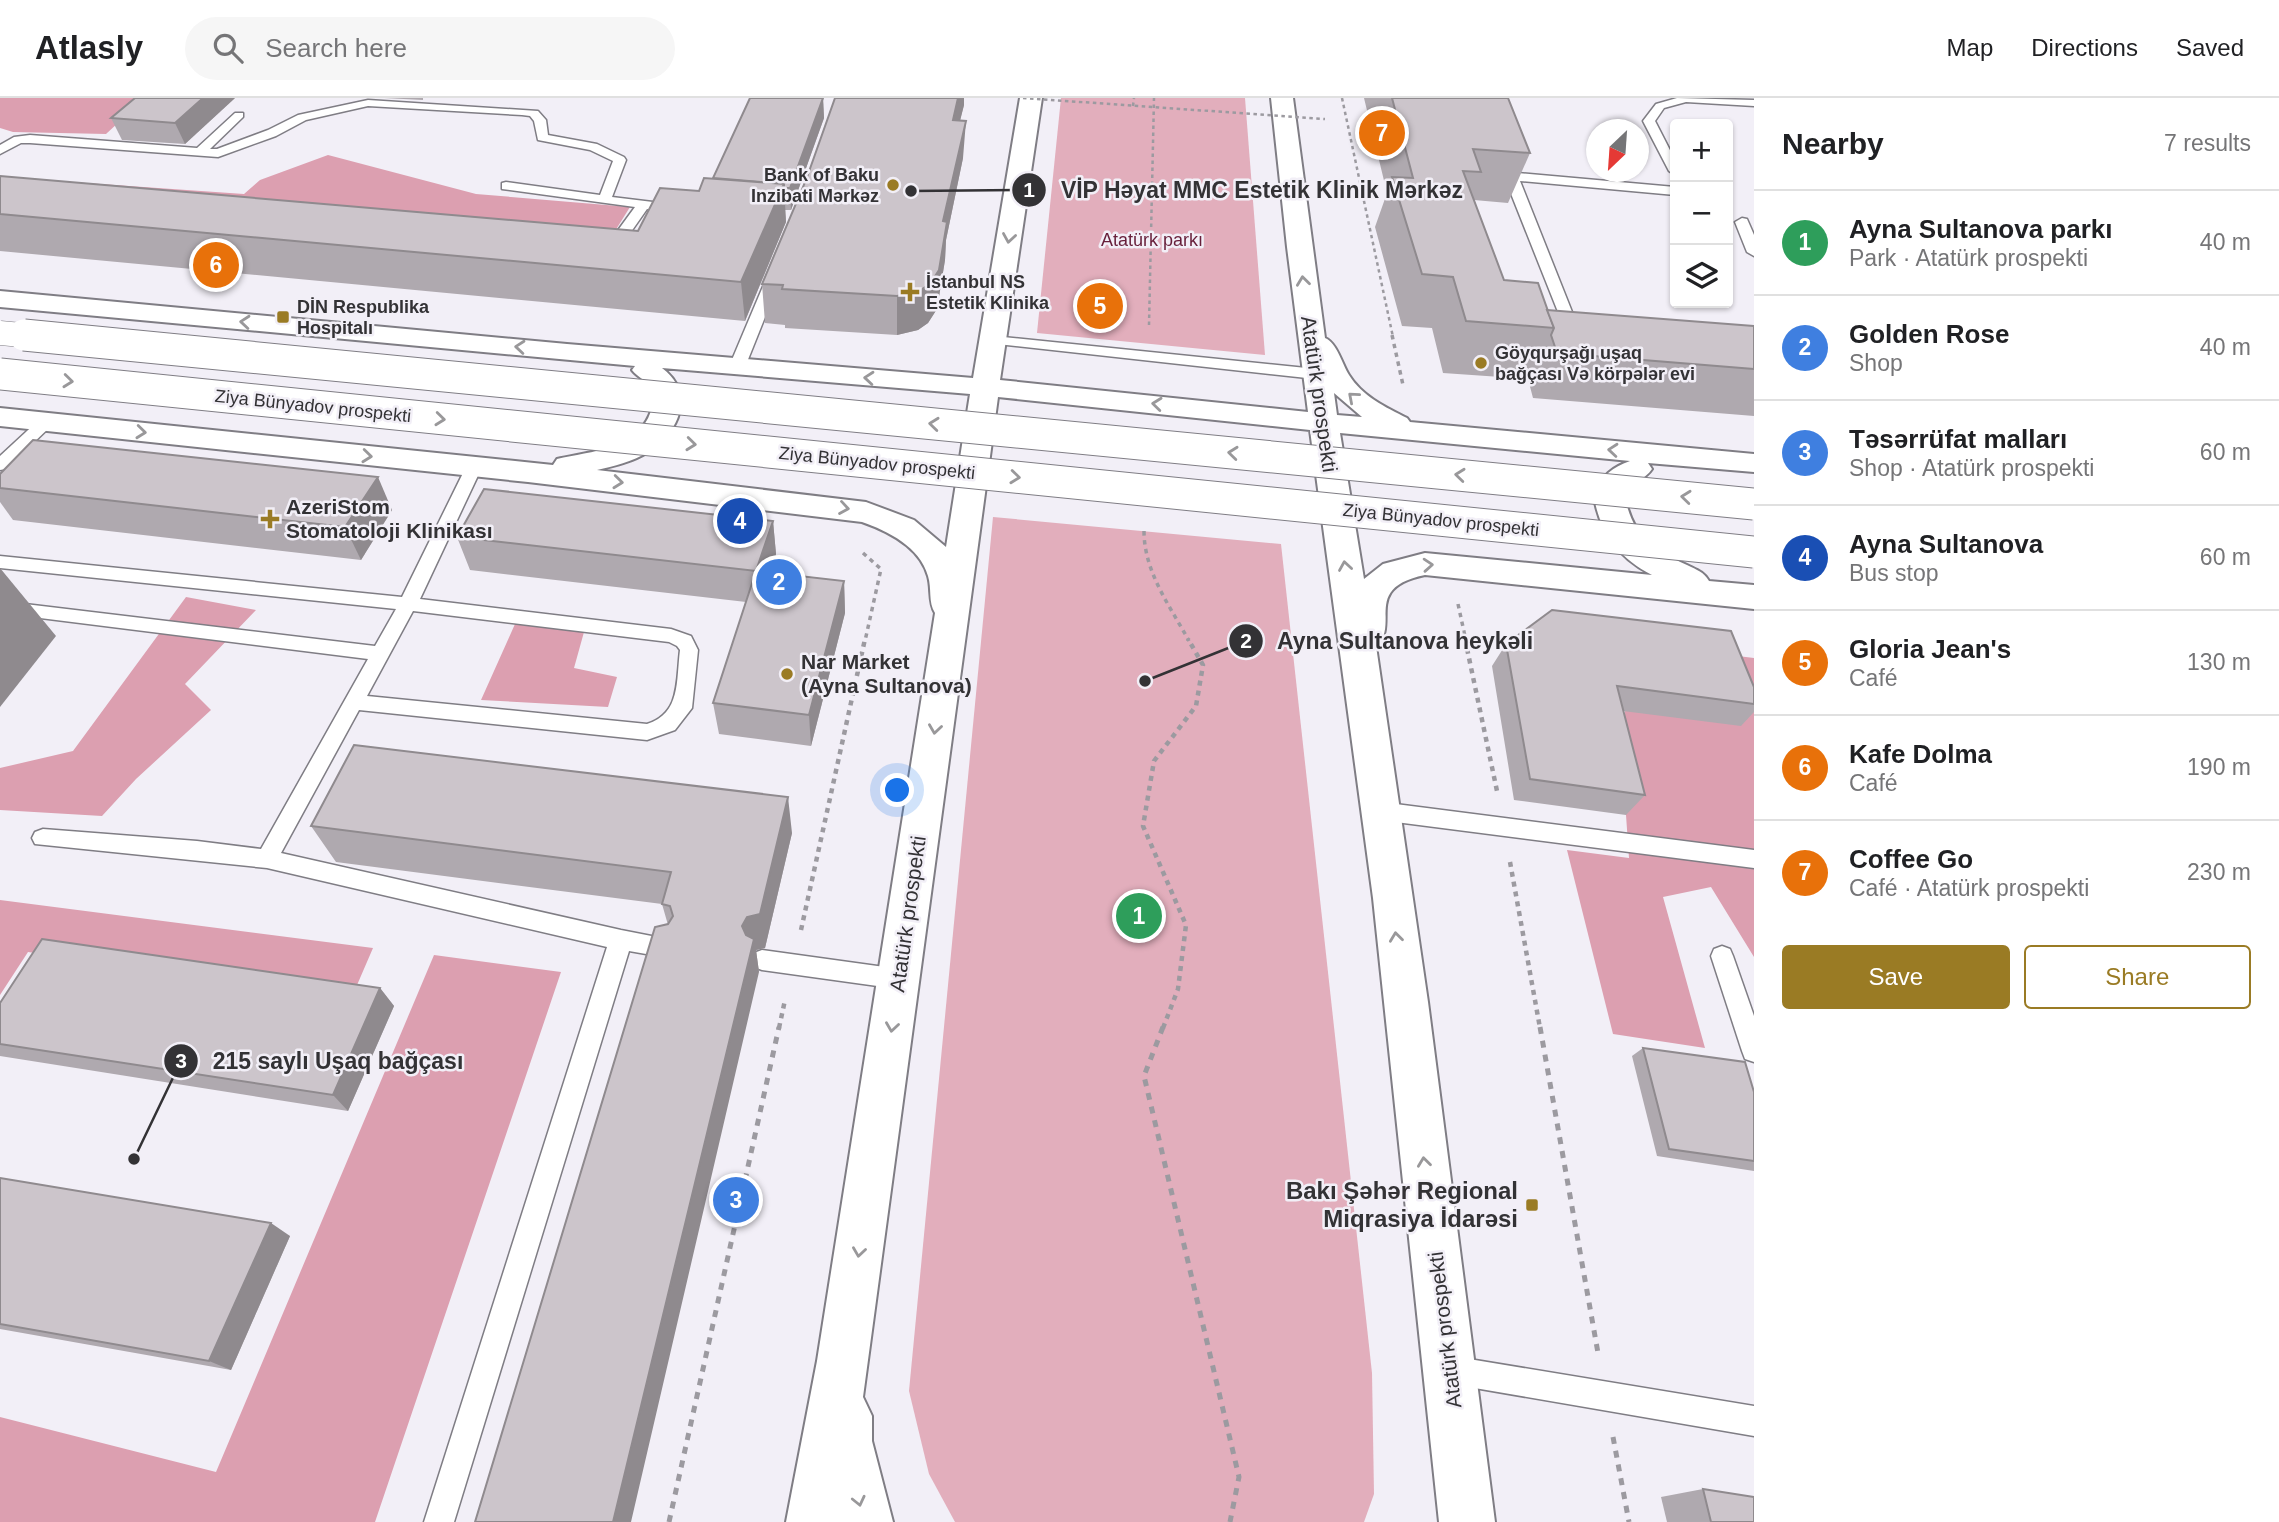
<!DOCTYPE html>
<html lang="en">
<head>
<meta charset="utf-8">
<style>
	:root { --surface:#fff; --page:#f6f6f6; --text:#202124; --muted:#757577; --line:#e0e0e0; --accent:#9a7b24 }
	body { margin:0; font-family:Helvetica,sans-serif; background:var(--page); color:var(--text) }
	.controls { position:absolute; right:21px; top:21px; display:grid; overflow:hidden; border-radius:7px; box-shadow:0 2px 5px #0004 }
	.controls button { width:63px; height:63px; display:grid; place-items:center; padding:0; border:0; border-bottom:2px solid var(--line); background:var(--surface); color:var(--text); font:35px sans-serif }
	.compass { position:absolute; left:1586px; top:21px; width:63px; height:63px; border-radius:50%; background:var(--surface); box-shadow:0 2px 5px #0004; rotate:205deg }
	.you { position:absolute; left:898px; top:693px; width:24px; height:24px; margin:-18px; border:5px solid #fff; border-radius:50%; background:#1a73e8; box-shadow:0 0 0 10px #1a73e833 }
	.badge { display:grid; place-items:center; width:46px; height:46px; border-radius:50%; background:var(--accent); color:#fff; font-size:23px; font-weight:700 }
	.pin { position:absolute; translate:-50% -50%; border:4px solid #fff; box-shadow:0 2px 7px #0006 }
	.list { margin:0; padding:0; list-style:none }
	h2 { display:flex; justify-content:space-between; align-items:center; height:91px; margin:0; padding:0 28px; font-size:30px }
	h2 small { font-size:23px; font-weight:400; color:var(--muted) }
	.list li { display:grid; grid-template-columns:46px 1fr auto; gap:21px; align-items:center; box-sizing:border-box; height:105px; padding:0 28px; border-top:2px solid var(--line) }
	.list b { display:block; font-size:26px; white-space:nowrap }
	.list p { margin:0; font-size:23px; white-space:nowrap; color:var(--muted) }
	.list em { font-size:23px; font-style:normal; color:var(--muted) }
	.actions { display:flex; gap:14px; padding:21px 28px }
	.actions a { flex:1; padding:16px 0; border:2px solid var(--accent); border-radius:7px; text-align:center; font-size:24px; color:var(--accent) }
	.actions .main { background:var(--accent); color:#fff }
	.icon { flex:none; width:38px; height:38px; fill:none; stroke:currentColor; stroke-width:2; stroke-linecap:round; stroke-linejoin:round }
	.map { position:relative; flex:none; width:1754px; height:1424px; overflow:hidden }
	header { display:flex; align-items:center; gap:42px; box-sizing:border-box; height:98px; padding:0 35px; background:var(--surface); border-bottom:2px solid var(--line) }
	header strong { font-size:33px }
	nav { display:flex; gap:38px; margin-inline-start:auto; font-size:24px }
	.search { width:490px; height:63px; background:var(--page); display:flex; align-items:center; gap:18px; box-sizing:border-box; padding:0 24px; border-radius:38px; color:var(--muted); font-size:26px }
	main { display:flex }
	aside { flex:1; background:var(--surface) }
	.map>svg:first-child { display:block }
</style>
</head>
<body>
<header>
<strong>Atlasly</strong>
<div class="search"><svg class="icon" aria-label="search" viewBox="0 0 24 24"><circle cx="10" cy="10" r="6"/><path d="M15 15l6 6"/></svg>Search here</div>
<nav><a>Map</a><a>Directions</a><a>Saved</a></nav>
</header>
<main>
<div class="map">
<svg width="1754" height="1424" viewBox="0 0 1754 1424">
	<rect width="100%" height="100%" fill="#f2eff7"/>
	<g fill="#e2aebc">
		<polygon points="1061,0 1245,0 1265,257 1037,235"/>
		<polygon points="993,419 1281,446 1372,1275 1374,1396 1364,1424 955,1424 929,1376 909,1293"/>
	</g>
	<g fill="#dc9fb0">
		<polygon points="0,0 145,0 106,36 13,34 0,30"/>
		<polygon points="328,57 476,96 630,109 600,157 0,79 244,96 260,82"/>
		<polygon points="186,499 256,512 185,586 211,612 136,681 102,718 0,712 0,670 73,653"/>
		<polygon points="515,526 584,534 574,570 617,579 608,609 481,602"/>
		<polygon points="1713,555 1754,560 1754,859 1711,789 1663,799 1705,950 1613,936 1567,752 1629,760 1626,717 1625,613"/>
		<polygon points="0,802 373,850 351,901 28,854 0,897"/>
		<polygon points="434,857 561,874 375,1424 0,1424 0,1319 216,1374"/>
	</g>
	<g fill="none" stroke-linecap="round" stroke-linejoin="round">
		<g stroke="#7f7d84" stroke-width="3">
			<g id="lane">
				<polygon points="1677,0 1754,2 1754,8 1686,4 1664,10 1655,23 1675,62 1675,77 1669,73 1643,23 1656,6"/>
				<polygon points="368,2 538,13 546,22 548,37 597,46 624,59 626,62 612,99 653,104 659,108 653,112 647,111 626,141 598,145 598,139 616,135 635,109 502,91 502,85 506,84 600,97 613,63 590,52 538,42 534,23 530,18 522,17 368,8 306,22 276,38 218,59 30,45 21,45 0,56 0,47 14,39 30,37 197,50 235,15 243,15 243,19 210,51 217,51 268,32 298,17"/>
				<polygon points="1506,60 1510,61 1517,75 1675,89 1675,97 1520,83 1582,239 1580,242 1570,242 1568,239 1504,78 1500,64"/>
				<polygon points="1742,120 1747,121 1754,137 1754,158 1747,154 1735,124"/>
				<polygon points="774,175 781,179 745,269 737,274 732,272 729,269 767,179"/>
				<polygon points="993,238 1316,271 1324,276 1316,281 988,245 986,242"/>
				<polygon points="46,319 52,321 54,324 52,327 6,371 0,372 0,358 40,321"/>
				<path d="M474 364 482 369 420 501 671 531 691 538 698 552 692 610 675 632 647 642 359 612 281 755 621 832 677 843 680 850 677 857 669 860 629 853 454 1424H424L607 849 267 770 35 746 32 740 35 734 43 731 197 743 261 751 368 561 0 515V503L375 548 396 511 0 470V458L402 499 466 369ZM413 513 669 544 677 548 680 552C676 583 681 615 647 626L367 598Z"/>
				<polygon points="1380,704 1754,752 1754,770 1380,722 1373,719 1369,713 1373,707"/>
				<polygon points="1722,848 1730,851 1733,858 1754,918 1754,964 1745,961 1742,953 1711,858 1714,851"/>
				<polygon points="762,852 899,871 907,874 911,881 907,888 899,891 762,872 754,869 751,862 754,855"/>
				<polygon points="1451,1258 1754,1308 1754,1338 1451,1286 1441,1282 1437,1272 1441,1262"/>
			</g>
		</g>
		<g stroke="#7f7d84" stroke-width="4">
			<path id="secondary" d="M1020 0H1042L1000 282 1308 314 1287 149 1271 0H1293L1325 240C1337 245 1342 266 1349 277 1362 298 1385 309 1407 320L1410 324 1754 356V374L1648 365 1652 371C1645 382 1632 384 1624 395 1632 437 1649 450 1687 467 1697 472 1704 474 1709 483L1754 487V511L1425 477C1361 490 1401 527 1376 548L1428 904 1495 1424H1439L1373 800 1310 332 998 299 863 1299 872 1318V1343L893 1424H786L817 1263 935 515C928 504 932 491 928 478 920 449 888 433 862 424L528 384 0 328V310L553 367 557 361C591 353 638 352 651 313 653 307 655 297 652 291 648 283 637 279 632 272L635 268 0 209V193L567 246 973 280ZM662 270 970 296 946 449 914 422 866 404 597 372C614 368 632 364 648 354 679 335 696 295 662 270ZM1334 295 1362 319 1337 317ZM1340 335 1630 363C1612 369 1603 378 1593 394 1599 433 1617 459 1652 477L1425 455 1383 466 1364 481Z"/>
		</g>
		<g stroke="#9c9aa0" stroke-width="2.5" stroke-dasharray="3.5 3.5" stroke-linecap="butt">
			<polyline points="1342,0 1393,239"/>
			<polyline points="1133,8 1134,0"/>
			<polyline points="1149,227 1154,0"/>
		</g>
		<g stroke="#9c9aa0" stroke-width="3.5" stroke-dasharray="4.5 4.5" stroke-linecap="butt">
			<polyline points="1392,237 1403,287"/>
			<path d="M1144 433C1144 474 1170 508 1189 543"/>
			<polyline points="863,455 881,471 865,543"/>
			<polyline points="1458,506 1466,543"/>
		</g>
		<g stroke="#9c9aa0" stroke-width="4.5" stroke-dasharray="5 5" stroke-linecap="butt">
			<polyline points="1465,541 1497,693"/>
			<polyline points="1510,764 1540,930"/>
			<polyline points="801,832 865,541"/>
			<polyline points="779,930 785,902"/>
			<polyline points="1163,930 1178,891 1186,827 1143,728 1154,663 1196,608 1203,567 1188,541"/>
		</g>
		<g stroke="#9c9aa0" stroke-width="5" stroke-dasharray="7 7" stroke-linecap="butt">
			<polyline points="1163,929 1144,978 1239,1379 1230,1424"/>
			<polyline points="1540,929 1598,1255"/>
			<polyline points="1613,1339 1629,1424"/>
			<polyline points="669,1424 779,929"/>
		</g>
		<use href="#lane" fill="#fff" fill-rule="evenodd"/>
		<use href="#secondary" fill="#fff" fill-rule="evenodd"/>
		<g stroke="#7f7d84" stroke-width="25" stroke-linecap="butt">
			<polyline id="primary-bridge-far1" points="0,235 42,239"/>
		</g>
		<g stroke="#7f7d84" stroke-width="33" stroke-linecap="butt">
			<g id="primary-bridge">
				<polyline points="24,237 1754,406"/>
				<polyline points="0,276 1754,454"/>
			</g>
		</g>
		<polyline stroke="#9c9aa0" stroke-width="2.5" stroke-dasharray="3.5 3.5" stroke-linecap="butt" points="1023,0 1325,21"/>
		<use href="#primary-bridge-far1" stroke="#fff" stroke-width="24"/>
		<use href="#primary-bridge" stroke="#fff" stroke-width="31"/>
	</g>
	<g fill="#afa9af">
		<polygon points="235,0 185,46 122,42 111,20"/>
		<polygon points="384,0 423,0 423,2"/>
		<polygon points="823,0 824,20 791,112 785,112 786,124 745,223 0,153 0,78 638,133 699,93 713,80"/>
		<polygon points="835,0 964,0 964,7 960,22 963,60 946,142 945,162 937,211 928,225 918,232 897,237 785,230 785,227 765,225 762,186 806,82"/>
		<polygon points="1364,0 1508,0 1530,55 1508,105 1474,102 1504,182 1547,212 1754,228 1754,318 1533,300 1528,281 1443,275 1432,230 1402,228 1375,129 1387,95"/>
		<polygon points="0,376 392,412 361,462 13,422 0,404"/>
		<polygon points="773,423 776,456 770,474 844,483 845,515 811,648 719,636 713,605 746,504 470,472 457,439"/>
		<polygon points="1506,546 1754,589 1754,614 1741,628 1623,613 1645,697 1626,717 1514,702 1492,568"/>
		<polygon points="311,728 792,735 765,850 756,852 759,874 668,827 662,806 336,764"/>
		<polygon points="380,890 394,908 348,1013 0,958 0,905"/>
		<polygon points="1643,950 1754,994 1754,1073 1657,1058 1632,958"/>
		<polygon points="0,1080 290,1138 231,1272 0,1231"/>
		<polygon points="1703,1391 1754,1424 1667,1424 1661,1399"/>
	</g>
	<g fill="#8f8a8e">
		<polygon points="203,0 235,0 185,46 175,25"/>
		<polygon points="823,0 824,20 791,112 790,90"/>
		<polygon points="958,0 964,0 964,7 951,59 953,22"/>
		<polygon points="966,23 963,60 946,142 945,162 937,211 928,225 918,232 897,237 897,198 943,123"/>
		<polygon points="784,86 786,124 745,223 741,184"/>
		<polygon points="378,379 392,412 361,462 345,429"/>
		<polygon points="773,423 776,456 760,505 756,473"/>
		<polygon points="0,470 56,538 0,609"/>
		<polygon points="844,483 845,515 811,648 809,617"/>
		<polygon points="788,699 792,735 765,850 756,852 759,874 631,1424 613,1424 742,828"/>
		<polygon points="380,890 394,908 348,1013 333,997"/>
		<polygon points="271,1125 290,1138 231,1272 209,1263"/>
	</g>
	<g fill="#ccc5cb" stroke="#8f8a8e" stroke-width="2">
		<polygon points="135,0 203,0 175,25 111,20"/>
		<polygon points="750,0 823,0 790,90 784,90 784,86 713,80"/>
		<polygon points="835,0 958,0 953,22 966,23 943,123 947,124 939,172 930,186 919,193 897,198 782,191 783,187 762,186 806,82"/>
		<polygon points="1392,0 1508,0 1530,55 1473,51 1481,74 1463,73 1504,182 1538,185 1554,230 1466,223 1453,179 1422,176 1392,79 1413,80"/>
		<polygon points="0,78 638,133 660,90 699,93 704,80 784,86 741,184 0,116"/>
		<polygon points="1547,212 1754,228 1754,271 1557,255 1551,237 1554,230"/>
		<polygon points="33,342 378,379 345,429 0,390 0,376"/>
		<polygon points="484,391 773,423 756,473 457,439"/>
		<polygon points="756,473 844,483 809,617 713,605"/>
		<polygon points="1552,512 1731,533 1754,589 1754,606 1617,588 1645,697 1530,681 1506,546"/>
		<polygon points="354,647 788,699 760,816 747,819 742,828 746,837 754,841 613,1424 475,1424 655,829 668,826 673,818 670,808 662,806 671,774 311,728"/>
		<polygon points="42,841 380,890 333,997 0,946 0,905"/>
		<polygon points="1643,950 1745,964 1754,994 1754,1063 1669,1051"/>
		<polygon points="0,1080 271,1125 209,1263 0,1226"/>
		<polygon points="1703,1391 1754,1399 1754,1424 1711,1424"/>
	</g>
	<defs><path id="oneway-chevron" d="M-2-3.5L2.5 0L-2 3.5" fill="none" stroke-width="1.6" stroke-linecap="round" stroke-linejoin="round" transform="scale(1.75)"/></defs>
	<g stroke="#99989a">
		<use href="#oneway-chevron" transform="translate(1009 140) rotate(99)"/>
		<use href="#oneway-chevron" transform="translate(1303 183) rotate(-97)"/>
		<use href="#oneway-chevron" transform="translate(245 224) rotate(-175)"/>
		<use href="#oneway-chevron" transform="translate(520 249) rotate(-175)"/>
		<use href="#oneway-chevron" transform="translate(869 280) rotate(-175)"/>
		<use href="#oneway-chevron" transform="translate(68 283) rotate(6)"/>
		<use href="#oneway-chevron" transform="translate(1353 299) rotate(-139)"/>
		<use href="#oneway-chevron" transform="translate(1157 306) rotate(-174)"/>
		<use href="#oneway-chevron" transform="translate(440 321) rotate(6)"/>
		<use href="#oneway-chevron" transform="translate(934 326) rotate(-174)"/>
		<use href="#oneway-chevron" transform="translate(141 334) rotate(6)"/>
		<use href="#oneway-chevron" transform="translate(691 346) rotate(6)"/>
		<use href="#oneway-chevron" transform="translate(1613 352) rotate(-175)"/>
		<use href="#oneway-chevron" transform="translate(1233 355) rotate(-174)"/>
		<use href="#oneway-chevron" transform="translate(367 358) rotate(6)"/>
		<use href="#oneway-chevron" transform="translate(1460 377) rotate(-174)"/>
		<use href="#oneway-chevron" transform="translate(1015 379) rotate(6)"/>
		<use href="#oneway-chevron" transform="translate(618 384) rotate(6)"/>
		<use href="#oneway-chevron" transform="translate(1686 399) rotate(-174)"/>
		<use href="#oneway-chevron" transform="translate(844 410) rotate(9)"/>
		<use href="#oneway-chevron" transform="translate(1428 467) rotate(-4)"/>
		<use href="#oneway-chevron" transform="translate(1345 468) rotate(-99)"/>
		<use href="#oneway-chevron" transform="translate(935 631) rotate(98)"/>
		<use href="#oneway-chevron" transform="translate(1396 839) rotate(-97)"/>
		<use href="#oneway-chevron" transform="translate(892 929) rotate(98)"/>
		<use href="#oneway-chevron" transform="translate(1424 1064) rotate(-97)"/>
		<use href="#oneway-chevron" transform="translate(859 1154) rotate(98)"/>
		<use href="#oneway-chevron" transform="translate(859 1403) rotate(77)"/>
	</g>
	<g fill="#9a7b24" stroke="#f2eff7" stroke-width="2.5">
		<circle cx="893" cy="87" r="7"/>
		<path d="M906.5 183.5h7v7h7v7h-7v7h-7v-7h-7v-7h7z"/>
		<rect x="276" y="212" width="14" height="14" rx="3.5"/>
		<circle cx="1481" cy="265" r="7"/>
		<path d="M266.5 410.5h7v7h7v7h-7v7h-7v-7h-7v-7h7z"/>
		<circle cx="787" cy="576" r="7"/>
		<rect x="1525" y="1100" width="14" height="14" rx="3.5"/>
	</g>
	<g text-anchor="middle" stroke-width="5" stroke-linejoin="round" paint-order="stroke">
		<g font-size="18" font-weight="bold" fill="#333235" stroke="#f2eff7" text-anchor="start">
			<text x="879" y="83" text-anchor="end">Bank of Baku<tspan x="879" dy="21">Inzibati Mərkəz</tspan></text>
			<text x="926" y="190">İstanbul NS<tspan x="926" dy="21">Estetik Klinika</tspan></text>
			<text x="297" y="215">DİN Respublika<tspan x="297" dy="21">Hospitalı</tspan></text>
			<text x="1495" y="261">Göyqurşağı uşaq<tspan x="1495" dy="21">bağçası Və körpələr evi</tspan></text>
		</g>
		<g font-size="18" fill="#671f3a" stroke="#f2eff7">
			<text x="1152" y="148">Atatürk parkı</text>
		</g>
		<g font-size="18" fill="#333235" stroke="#f2eff7">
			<text transform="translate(313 308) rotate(6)" y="6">Ziya Bünyadov prospekti</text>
			<text transform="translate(877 365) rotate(6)" y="6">Ziya Bünyadov prospekti</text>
			<text transform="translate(1441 422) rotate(6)" y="6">Ziya Bünyadov prospekti</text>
		</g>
		<g font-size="21" fill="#333235" stroke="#f2eff7">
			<text transform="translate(1319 296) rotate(82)" y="7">Atatürk prospekti</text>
			<text transform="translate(908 816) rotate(-82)" y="7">Atatürk prospekti</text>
			<text transform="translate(1445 1232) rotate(-97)" y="7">Atatürk prospekti</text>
		</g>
		<g font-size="21" font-weight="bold" fill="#333235" stroke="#f2eff7" text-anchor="start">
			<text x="286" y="416">AzeriStom<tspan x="286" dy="24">Stomatoloji Klinikası</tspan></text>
			<text x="801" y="571">Nar Market<tspan x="801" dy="24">(Ayna Sultanova)</tspan></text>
		</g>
		<g font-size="24" font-weight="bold" fill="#333235" stroke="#f2eff7" text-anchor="end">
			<text x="1518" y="1101">Bakı Şəhər Regional<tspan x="1518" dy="28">Miqrasiya İdarəsi</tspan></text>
		</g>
	</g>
	<path fill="none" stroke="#333235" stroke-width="2.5" d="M911 93L1029 92M1145 583L1246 543M134 1061L181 963"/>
	<g fill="#333235" stroke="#f2eff7" stroke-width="2.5">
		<circle cx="911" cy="93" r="7"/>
		<circle cx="1145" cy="583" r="7"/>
		<circle cx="134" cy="1061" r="7"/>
		<circle cx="1029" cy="92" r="18"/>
		<circle cx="1246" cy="543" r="18"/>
		<circle cx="181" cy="963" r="18"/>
	</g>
	<g font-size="21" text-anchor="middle" font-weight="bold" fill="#fff">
		<text x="1029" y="99">1</text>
		<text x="1246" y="550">2</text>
		<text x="181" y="970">3</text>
	</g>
	<g font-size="23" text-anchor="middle" font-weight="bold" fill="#333235" stroke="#f2eff7" stroke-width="5" stroke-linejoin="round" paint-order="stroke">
		<text x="1262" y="100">VİP Həyat MMC Estetik Klinik Mərkəz</text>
		<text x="1405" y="551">Ayna Sultanova heykəli</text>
		<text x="338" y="971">215 saylı Uşaq bağçası</text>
	</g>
</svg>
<div class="controls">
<button>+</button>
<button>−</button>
<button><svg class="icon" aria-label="layers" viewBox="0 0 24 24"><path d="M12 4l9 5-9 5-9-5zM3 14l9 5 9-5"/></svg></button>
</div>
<svg class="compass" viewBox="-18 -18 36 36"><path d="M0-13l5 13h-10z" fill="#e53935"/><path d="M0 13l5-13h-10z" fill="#757577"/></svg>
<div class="you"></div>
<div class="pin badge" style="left:1139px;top:818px;background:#2e9e5b">1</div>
<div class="pin badge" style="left:779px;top:484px;background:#3f7fe0">2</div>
<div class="pin badge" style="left:736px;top:1102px;background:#3f7fe0">3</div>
<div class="pin badge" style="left:740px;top:423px;background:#1a4fb4">4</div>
<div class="pin badge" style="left:1100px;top:208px;background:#e8710a">5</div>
<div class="pin badge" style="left:216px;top:167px;background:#e8710a">6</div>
<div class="pin badge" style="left:1382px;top:35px;background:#e8710a">7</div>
</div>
<aside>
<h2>Nearby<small>7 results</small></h2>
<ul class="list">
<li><span class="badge" style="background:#2e9e5b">1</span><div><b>Ayna Sultanova parkı</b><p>Park · Atatürk prospekti</p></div><em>40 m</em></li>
<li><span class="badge" style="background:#3f7fe0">2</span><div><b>Golden Rose</b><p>Shop</p></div><em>40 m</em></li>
<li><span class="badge" style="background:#3f7fe0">3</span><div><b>Təsərrüfat malları</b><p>Shop · Atatürk prospekti</p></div><em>60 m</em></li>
<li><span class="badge" style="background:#1a4fb4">4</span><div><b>Ayna Sultanova</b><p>Bus stop</p></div><em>60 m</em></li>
<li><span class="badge" style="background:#e8710a">5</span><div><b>Gloria Jean's</b><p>Café</p></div><em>130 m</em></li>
<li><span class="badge" style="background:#e8710a">6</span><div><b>Kafe Dolma</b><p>Café</p></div><em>190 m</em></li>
<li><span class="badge" style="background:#e8710a">7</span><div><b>Coffee Go</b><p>Café · Atatürk prospekti</p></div><em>230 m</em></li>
</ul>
<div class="actions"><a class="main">Save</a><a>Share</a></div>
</aside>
</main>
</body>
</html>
